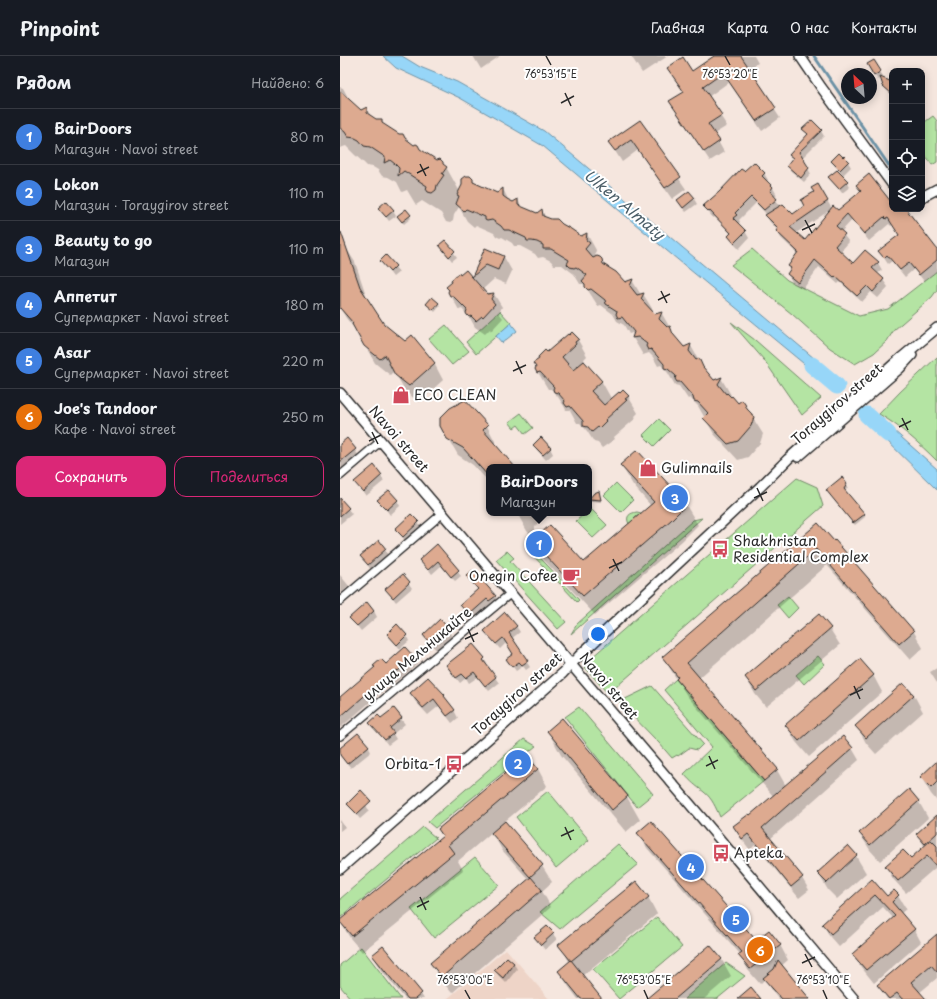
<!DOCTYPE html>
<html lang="ru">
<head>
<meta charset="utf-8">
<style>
	:root { --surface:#171b24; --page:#20242c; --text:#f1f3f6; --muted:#9ea1a6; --line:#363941; --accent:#db2777 }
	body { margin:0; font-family:"Playpen Sans",sans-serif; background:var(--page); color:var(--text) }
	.controls { position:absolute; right:12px; top:12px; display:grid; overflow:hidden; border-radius:8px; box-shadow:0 2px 10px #0003 }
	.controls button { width:36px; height:36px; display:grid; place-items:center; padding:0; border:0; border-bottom:1px solid var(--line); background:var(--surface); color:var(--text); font:20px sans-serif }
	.compass { position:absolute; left:501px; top:12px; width:36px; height:36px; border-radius:50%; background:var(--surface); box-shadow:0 2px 10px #0003; rotate:334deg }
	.you { position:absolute; left:258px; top:578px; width:14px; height:14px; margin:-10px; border:3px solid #fff; border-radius:50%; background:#1a73e8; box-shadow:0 0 0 6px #1a73e833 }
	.badge { display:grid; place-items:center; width:26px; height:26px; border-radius:50%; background:var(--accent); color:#fff; font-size:13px; font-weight:700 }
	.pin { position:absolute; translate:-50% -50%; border:2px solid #fff; box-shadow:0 1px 4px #0006 }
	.popup { position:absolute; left:146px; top:408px; width:106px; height:52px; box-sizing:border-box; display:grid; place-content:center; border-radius:8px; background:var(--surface); filter:drop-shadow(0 1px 3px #0005); font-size:13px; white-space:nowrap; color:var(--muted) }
	.popup b { font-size:15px; color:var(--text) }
	.popup::after { content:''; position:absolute; left:50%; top:100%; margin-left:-8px; border:8px solid transparent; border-top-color:var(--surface) }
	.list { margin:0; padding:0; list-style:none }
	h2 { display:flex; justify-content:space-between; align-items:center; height:52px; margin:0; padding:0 16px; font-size:17px }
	h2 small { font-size:13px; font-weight:400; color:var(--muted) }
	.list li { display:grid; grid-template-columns:26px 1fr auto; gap:12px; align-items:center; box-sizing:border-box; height:56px; padding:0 16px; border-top:1px solid var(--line) }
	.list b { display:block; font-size:15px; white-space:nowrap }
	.list p { margin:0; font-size:13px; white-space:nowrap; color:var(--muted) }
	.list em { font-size:13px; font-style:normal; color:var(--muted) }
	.actions { display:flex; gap:8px; padding:12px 16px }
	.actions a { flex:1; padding:9px 0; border:1px solid var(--accent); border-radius:12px; text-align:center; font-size:14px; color:var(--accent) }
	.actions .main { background:var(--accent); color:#fff }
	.icon { flex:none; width:22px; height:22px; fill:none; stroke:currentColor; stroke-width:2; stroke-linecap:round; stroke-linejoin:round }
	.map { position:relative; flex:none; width:597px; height:943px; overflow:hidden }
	header { display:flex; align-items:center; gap:24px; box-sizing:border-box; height:56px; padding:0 20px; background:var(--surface); border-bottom:1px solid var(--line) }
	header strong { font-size:19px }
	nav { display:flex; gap:22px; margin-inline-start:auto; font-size:14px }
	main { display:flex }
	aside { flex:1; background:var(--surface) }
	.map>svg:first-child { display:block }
</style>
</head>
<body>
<header>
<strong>Pinpoint</strong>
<nav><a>Главная</a><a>Карта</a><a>О нас</a><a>Контакты</a></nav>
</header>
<main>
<aside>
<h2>Рядом<small>Найдено: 6</small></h2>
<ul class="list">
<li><span class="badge" style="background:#3f7fe0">1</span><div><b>BairDoors</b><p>Магазин · Navoi street</p></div><em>80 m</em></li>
<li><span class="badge" style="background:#3f7fe0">2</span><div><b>Lokon</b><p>Магазин · Toraygirov street</p></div><em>110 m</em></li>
<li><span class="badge" style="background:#3f7fe0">3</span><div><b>Beauty to go</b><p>Магазин</p></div><em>110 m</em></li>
<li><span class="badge" style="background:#3f7fe0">4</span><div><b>Аппетит</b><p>Супермаркет · Navoi street</p></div><em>180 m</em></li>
<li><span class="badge" style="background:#3f7fe0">5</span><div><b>Asar</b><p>Супермаркет · Navoi street</p></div><em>220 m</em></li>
<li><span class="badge" style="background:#e8710a">6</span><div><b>Joe's Tandoor</b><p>Кафе · Navoi street</p></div><em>250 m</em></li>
</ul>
<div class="actions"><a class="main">Сохранить</a><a>Поделиться</a></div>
</aside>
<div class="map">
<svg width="597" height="943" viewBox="0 0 597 943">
	<rect width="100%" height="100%" fill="#f5e6de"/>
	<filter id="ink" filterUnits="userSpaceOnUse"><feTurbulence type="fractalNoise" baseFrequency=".025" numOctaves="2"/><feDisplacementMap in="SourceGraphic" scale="8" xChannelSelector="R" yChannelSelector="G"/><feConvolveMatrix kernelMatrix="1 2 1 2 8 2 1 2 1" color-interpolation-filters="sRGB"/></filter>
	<g filter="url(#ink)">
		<polygon fill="#eed4c7" points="166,893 209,943 107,943"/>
		<g fill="#b4e4a3" stroke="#708867">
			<polygon points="593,60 597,65 597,106 592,109 582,94 582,68"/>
			<polygon points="412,193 447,224 519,260 548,253 597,215 597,234 592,241 554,274 547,285 534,297 515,308 490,292 452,258 391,209"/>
			<polygon points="160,255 171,267 136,298 126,286"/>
			<polygon points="391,266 415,284 481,342 462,359 424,304"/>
			<polygon points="106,269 129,295 112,309 89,283"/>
			<path d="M597 301V405C579 387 561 371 539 358L560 336Z"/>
			<polygon points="181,357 193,372 185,378 178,369 174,372 169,366"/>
			<polygon points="319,363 330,374 314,390 303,379"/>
			<polygon points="457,422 477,431 483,450 268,638 243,609"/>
			<polygon points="276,427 293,444 281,456 264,439"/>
			<polygon points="250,452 267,469 253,482 236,465 245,457 249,457"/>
			<path d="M297 456 301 457 289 468C285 460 290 457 297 456Z"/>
			<polygon points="362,462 231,578 237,568 353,464"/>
			<polygon points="190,491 223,526 220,528 187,493"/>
			<polygon points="167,495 174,502 170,505 226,566 218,573 156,504"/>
			<polygon points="224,528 239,544 237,546 222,530"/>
			<polygon points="448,540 458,552 448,562 437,549"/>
			<polygon points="478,600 485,608 464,628 456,619"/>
			<path d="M336 623 424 725 380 761C376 752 372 742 364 736 355 729 352 727 344 718L372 691 324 634Z"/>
			<polygon points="312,630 363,688 357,694 349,692 338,700 337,699 332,702 319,687 279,646"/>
			<polygon points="239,651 313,738 297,751 225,661"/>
			<polygon points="184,683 196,690 95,772 88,766"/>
			<polygon points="208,735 249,784 216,812 176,761"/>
			<polygon points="83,771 96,782 0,862 0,843"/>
			<polygon points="278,788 298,808 220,873 200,856"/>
			<polygon points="135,801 159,829 94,882 71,853"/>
			<polygon points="317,861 342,891 279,943 253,913"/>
			<polygon points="21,891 61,943 11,943 0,930 0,909"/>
			<polygon points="386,907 405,920 377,943 344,943"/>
		</g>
		<g fill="#97d6f8" stroke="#6c92a6">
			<polygon points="43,0 62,0 80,11 117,26 204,75 487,313 489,324 480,320 469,312 326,194 203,90 120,42 56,12"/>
			<polygon points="171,267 177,275 162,287 156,280"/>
			<polygon points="532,363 543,365 597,413 597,434 535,373"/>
		</g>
		<g fill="#0003" fill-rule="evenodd">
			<polygon points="133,0 160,0 141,13"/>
			<polygon points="291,0 328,0 302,17"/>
			<polygon points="375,0 414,0 418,7 408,13 440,62 422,75 389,26 368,41 387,70 374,78 384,96 370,105 336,55 351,16"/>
			<polygon points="531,14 540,15 543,21 538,24"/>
			<polygon points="0,31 3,32 11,47 21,55 26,52 32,62 36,64 41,64 44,69 106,111 120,136 132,123 135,128 157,138 163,133 169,145 173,147 178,144 182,152 197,158 202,155 206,162 221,169 241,181 247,178 256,194 255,198 257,201 261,203 265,211 285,227 292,224 301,239 303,238 313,254 312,256 315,259 322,258 337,284 344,292 351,290 365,315 374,325 381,322 391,339 389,341 398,349 404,348 423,378 420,387 408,401 398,404 374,378 358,350 350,342 348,343 339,330 335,329 328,317 321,309 318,310 313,301 309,297 303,299 293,282 294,280 292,277 289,278 284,269 277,265 273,258 261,249 258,250 244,228 240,228 234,218 222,209 214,209 211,205 203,201 198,202 195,198 180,190 174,190 172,187 162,181 160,182 156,180 154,177 136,169 134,171 127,165 119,151 114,159 113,165 110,167 106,166 101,157 82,145 76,149 67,134 62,136 57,126 48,121 42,120 38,114 33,111 27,110 23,106 15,99 6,90 0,92"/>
			<polygon points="472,65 481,75 484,80 462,102 471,118 464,126 451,115 448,110 453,103 450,99 468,79 464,73"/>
			<polygon points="300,66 346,133 332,143 298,94 282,106 270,87"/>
			<polygon points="492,105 508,106 511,111 503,119 495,110"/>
			<path d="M404 117H424L428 124 426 126 433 132 437 139 434 141 441 151 453 159 466 150 475 137 478 129 492 153 498 156 521 136 517 129 552 149V153H557L597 194V215L584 225 574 213 565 221 552 205 548 208 540 196 560 180 553 168 551 170 549 168 529 185 512 164 501 176 509 186 500 196 513 208 538 207 542 214 537 218 543 224 548 231 538 242 531 236 522 246 500 226 498 228 479 211 463 233 452 226 448 218 452 214 449 210 458 198 441 182 437 175 438 174 430 166 426 159H427L416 147 399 164 400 166 398 168 405 175 409 182 399 193 393 187 389 180 391 178 375 161 373 162 364 150ZM490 154 466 185 456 177Z"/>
			<polygon points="489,121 507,126 510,131 502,137"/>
			<polygon points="354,143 357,148 346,156 341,150"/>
			<polygon points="39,152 53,155 56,160 49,165"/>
			<polygon points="66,154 71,162 64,168 59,162"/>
			<polygon points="0,183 15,206 28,245 44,269 94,307 103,324 79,346 66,336 54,315 50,319 35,307 18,277 6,262 0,252"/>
			<polygon points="105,185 117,201 112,205 100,189"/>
			<polygon points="145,193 164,201 172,215 166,228 154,223 142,234 147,239 154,238 162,251 159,257 163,262 151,275 150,273 145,278 135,271 130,262 122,253 119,254 109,236 132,223"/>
			<polygon points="46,200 59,216 53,221 41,205"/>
			<polygon points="98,248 100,250 95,256 89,250"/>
			<polygon points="238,284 247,300 244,303 245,305 244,306 262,326 272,344 288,340 298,357 295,360 296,362 274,381 275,383 262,392 258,387 254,386 247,375 240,367 237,367 230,354 226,354 224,350 218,341 211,333 208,333 196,313 207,297"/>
			<polygon points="147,370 156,387 154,389 174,411 149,411 149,426 133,409 118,399 108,382"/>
			<polygon points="0,389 15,394 18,399 1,413"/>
			<polygon points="194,389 210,392 213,398 206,404 197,394"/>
			<polygon points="297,395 346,449 358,469 342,485 255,559 205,505 194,485 244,507 311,450 293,429 281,409"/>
			<polygon points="41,420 44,425 26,440 16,426"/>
			<polygon points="506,429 508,431 505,435 525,461 515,469 489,437"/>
			<polygon points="259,436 261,446 250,445 249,444 255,438"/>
			<polygon points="0,444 8,453 12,458 0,468"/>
			<polygon points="39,444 57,444 60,450 50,459"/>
			<polygon points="177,457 209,457 195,470 195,474 193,477 190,478 187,475"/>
			<polygon points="78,466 81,472 66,486 56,473"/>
			<polygon points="478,468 494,487 495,486 574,576 583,592 570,604 487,509 359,622 437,714 446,730 512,692 519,704 430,783 462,822 469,834 459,842 415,789 410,794 401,782 394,771 410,761 434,741 347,640 323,601"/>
			<polygon points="97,490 121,520 115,525 101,510 92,518 81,504"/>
			<polygon points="45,494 48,499 31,514 21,500"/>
			<polygon points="0,519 9,530 0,538"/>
			<polygon points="63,520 72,532 56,546 47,534"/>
			<polygon points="127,520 155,540 158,545 153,550 151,548 133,564 121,549 138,534"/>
			<polygon points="34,555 37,561 21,575 11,562"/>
			<polygon points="100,565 112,580 96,594 84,579"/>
			<polygon points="176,570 180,576 171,583 190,611 186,614 183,610 176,615 171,608 174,598 166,587 160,593 145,575"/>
			<polygon points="490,573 500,589 426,651 415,638 406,622"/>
			<polygon points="48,578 66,579 69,585 60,593"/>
			<polygon points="73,601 77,608 51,630 50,629 0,672 0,644 46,609"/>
			<polygon points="144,603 147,608 146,609 159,627 149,635 138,621 129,627 126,622 120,627 107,609"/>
			<polygon points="597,612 597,627 590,616"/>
			<polygon points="533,619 542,636 469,701 456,686 446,669"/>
			<polygon points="88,622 114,654 118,662 112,667 99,650 88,659 75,645 71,637"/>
			<polygon points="563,628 574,639 583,656 536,698 526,687 517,670"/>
			<polygon points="53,653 65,668 53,678 56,683 48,689 31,667 41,664"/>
			<polygon points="222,664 287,741 300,764 286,776 221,699 208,675"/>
			<polygon points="28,690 31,696 11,712 0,699 0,693"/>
			<polygon points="597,707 597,745 591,738 581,721"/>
			<polygon points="198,713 207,730 164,766 202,810 212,826 202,835 211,851 112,937 101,924 92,908 189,824 162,794 152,776 118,805 123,814 22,896 10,882 0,865"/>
			<polygon points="569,734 579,746 588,762 540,805 530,794 520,778"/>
			<polygon points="8,748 26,749 29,755 20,763"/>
			<polygon points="597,761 597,814 595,812 566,837 553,823 546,810 570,804 585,791 577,778"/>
			<polygon points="0,764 5,771 0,775"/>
			<polygon points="299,777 416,886 440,889 448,904 441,910 469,943 439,943 432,934 425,923 420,928 408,914 400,898 307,792"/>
			<polygon points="507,790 516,800 526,817 497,843 488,834 478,817"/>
			<polygon points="531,825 547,842 558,840 566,853 560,858 574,873 581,886 534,927 521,911 513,898 554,863 543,851 499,891 490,881 483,868"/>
			<polygon points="308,841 317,858 242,920 261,943 238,943 229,931 219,915 230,907 220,889"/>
			<polygon points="207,871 217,883 205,894 195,881"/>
			<polygon points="597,880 597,922 579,937 584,943 547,943 539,929"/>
			<polygon points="370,890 382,904 391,920 364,943 307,943"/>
			<polygon points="43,892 81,938 84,943 65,943 43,916 33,900"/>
			<polygon points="167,902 174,908 177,913 166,927 159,920 155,914"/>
		</g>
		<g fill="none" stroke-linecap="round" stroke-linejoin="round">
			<polyline stroke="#6c92a6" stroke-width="3" points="474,0 552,114"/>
			<g stroke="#97d6f8" stroke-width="17">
				<polyline points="472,309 497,330"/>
				<polyline points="527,359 548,378"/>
			</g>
		</g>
		<g fill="#ddaa90" stroke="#2b2b2b">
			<polygon points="374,0 401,0 436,52 416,65 383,17 363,31 382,59 368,68 380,85 364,96 329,45 344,36 327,12 343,1 352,15"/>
			<polygon points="534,4 541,15 534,20 527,8"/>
			<polygon points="540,21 550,25 552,38 543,30"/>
			<polygon points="0,35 21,54 27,51 27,57 36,63 42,63 42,67 59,78 63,78 65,82 74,89 76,88 78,89 80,93 97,104 100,103 103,106 103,108 107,111 102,118 104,119 97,129 96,134 92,137 88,136 86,133 87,130 64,115 58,120 59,112 55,108 50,104 44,107 45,101 30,91 24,90 19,84 15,82 8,81 5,76 0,72"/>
			<polygon points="300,64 341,121 325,132 291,84 275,95 268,86"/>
			<polygon points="472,64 482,74 459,96 469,112 461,122 447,110 453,102 449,99 468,78 462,73"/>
			<polygon points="499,97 503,101 504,100 509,105 500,114 491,105"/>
			<polygon points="414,106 425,117 422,120 433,131 430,135 437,143 424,154 411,141 395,157 397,159 393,162 406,175 394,187 388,180 391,177 370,155 369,156 363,150 379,136 401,113 404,115"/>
			<polygon points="497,114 508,125 499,133 488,121"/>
			<polygon points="529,118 552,147 552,153 566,153 597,193 597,204 579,219 569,207 560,214 547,199 544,202 538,195 559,179 548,162 546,163 544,161 524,178 507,158 496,170 505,178 495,190 513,207 525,194 539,206 532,212 544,223 533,236 527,230 517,240 495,220 494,221 475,204 458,227 447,218 451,212 448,210 458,196 436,175 438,172 425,159 443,148 453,158 464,150 461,144 474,136 471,132 478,128 488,145 450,171 465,184 493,150 498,154 521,135 516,129"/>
			<polygon points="126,120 130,120 133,123 133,126 157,137 163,132 163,140 167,143 173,146 178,143 178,149 197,157 202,153 203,160 211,163 217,163 222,168 231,173 241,180 247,177 246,184 250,187 245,193 253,202 257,200 260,201 262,203 263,208 276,216 285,226 293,223 290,230 297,239 304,237 301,243 315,258 322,256 319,263 327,271 330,270 333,278 344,291 351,288 349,295 356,304 359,302 363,311 374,324 382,321 378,328 386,338 387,337 391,341 392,340 398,347 402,344 405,348 407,353 411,357 414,361 411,370 398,385 388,388 363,362 368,357 358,346 354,345 353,341 340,326 337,326 335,323 336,320 328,313 324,312 324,308 311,293 308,294 306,290 307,288 298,281 292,282 294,276 282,261 278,262 276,258 277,255 266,248 265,244 251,233 248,234 245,231 245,228 242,225 247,219 236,211 234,212 230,211 227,208 229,204 211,193 203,193 203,189 197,186 192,185 187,185 186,182 169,174 164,174 161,170 152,164 147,165 145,164 145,161 126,153 124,155 116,148 119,140 117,139 122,129 122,123"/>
			<polygon points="349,135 355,142 343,152 337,144"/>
			<polygon points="46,145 54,154 46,161 38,152"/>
			<polygon points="66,153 71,159 62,166 57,160"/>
			<polygon points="0,176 1,176 20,231 44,268 65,285 72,279 95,307 69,330 55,319 45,299 40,303 24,290 12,268 13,267 0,252"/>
			<polygon points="105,184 115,195 109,201 99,189"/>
			<polygon points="145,192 164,200 158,214 146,209 132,221 147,238 154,237 151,243 155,248 143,261 142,260 136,265 131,260 129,261 127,259 126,257 127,254 113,240 110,240 108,236 109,234 106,231 112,226 111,224 119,217 120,219 126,214 132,221"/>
			<polygon points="46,199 56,210 50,216 40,205"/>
			<polygon points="92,241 99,247 93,254 86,248"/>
			<polygon points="232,276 239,283 235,286 236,288 222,301 233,314 244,305 262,325 251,335 264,349 279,336 280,337 283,334 289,340 285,343 287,344 265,364 266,365 259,372 258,371 252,376 248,371 243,370 243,365 230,350 227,351 224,347 225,345 218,337 214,336 213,333 214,331 200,316 197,317 195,313 196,311 193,307 199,303 198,301 205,294 207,296 228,278 229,279"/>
			<polygon points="125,344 148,369 143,374 175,411 149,411 149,421 123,392 107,383 100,370 100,362 110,352"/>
			<polygon points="201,381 211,392 203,399 193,389"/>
			<polygon points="7,382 16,393 0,406 0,388"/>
			<polygon points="297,394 347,448 331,464 243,540 192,485 210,469 244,506 314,446 280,409"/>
			<polygon points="34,409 42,419 23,436 14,426"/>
			<polygon points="502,421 507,428 504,433 525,458 513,467 486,434"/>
			<polygon points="49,434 58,444 47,454 37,444"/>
			<polygon points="259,435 261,444 249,443 254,437"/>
			<polygon points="0,442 9,452 0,460"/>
			<polygon points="71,458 79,466 63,481 55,473"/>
			<polygon points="478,467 494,485 495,484 574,575 559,588 476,493 347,607 438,713 424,725 336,623 338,621 322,601"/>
			<polygon points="39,484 46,493 28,509 20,500"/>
			<polygon points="97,488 119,514 111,521 98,505 88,514 79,504"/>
			<polygon points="133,514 156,540 149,545 147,543 129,559 120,549 138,533 126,520"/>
			<polygon points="63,518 70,526 53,542 45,533"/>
			<polygon points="27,546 34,555 17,570 9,562"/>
			<polygon points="165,556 177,570 169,577 188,605 182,609 179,606 172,611 166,603 173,598 163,582 156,588 144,575"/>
			<polygon points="479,558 491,572 416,635 405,621"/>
			<polygon points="100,563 110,574 92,590 83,579"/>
			<polygon points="57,568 67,579 57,589 47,578"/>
			<polygon points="133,588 145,602 143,604 156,621 145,630 134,616 126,622 122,618 116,622 106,609"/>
			<polygon points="65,591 74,601 58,615 57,614 46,623 45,622 0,661 0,641 35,611 33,610 41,603 46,608"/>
			<polygon points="520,603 534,619 459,685 445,669"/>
			<polygon points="88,621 105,639 104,640 115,654 107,660 94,643 83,652 70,637"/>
			<polygon points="563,627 574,639 526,682 515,670"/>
			<polygon points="54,652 62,662 50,672 54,677 45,684 29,667 38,659 41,662"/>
			<polygon points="222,662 288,740 272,754 207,675"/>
			<polygon points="18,677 29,690 7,708 0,699 0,692"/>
			<polygon points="503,680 513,692 422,772 463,821 451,831 408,778 402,783 393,770 409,758 410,759"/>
			<polygon points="187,699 198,713 108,789 114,797 12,880 0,866 0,864 103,780 98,773"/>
			<polygon points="597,705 597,726 591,732 580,721"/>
			<polygon points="569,733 579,745 530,789 519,777"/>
			<polygon points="21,734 31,745 17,758 7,748"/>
			<polygon points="597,759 597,777 585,788 576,778"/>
			<polygon points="165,765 203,809 190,821 151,777"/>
			<polygon points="311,765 416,884 429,874 441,889 410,913 398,899 402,896 297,777"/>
			<polygon points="591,784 597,790 597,811 587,800 558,825 545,810 563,794 571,802"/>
			<polygon points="508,789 517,799 487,827 477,817"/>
			<polygon points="191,821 202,834 102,921 90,907"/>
			<polygon points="532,823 547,840 554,834 559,839 552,846 575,873 526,914 512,898 555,860 535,839 491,878 482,868"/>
			<polygon points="296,825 309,841 231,905 218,889"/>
			<polygon points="207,870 214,877 201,889 194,881"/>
			<polygon points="597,878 597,916 591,909 571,926 586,943 562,943 557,937 549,943 537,929"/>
			<polygon points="370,889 382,903 335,943 306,943"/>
			<polygon points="43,890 82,937 75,943 68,943 32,899"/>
			<polygon points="167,901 174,907 163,922 154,914"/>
			<polygon points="231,904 262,943 241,943 218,915"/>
			<polygon points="438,904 459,930 470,943 442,943 423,922 434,913"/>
			<polygon points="411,931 421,943 397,943"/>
		</g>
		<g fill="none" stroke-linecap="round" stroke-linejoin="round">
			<g stroke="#2b2b2b" stroke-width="10">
				<g id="minor">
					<polyline points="0,420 41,385"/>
					<polyline points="0,545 103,457"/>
					<polyline points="0,680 171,537"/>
				</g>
			</g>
			<g stroke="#2b2b2b" stroke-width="12">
				<g id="tertiary">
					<polyline points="460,0 481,31 552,128"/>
					<polyline points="582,141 597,133"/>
					<polyline points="0,337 377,780 514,943"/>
					<polyline points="458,401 560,312 572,299"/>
					<polyline points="0,813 223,617 239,600 420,431 448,403 555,307 597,272"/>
				</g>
			</g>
			<use href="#minor" stroke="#fff" stroke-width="7"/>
			<use href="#tertiary" stroke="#fff" stroke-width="9"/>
		</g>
	</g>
	<path fill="none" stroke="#2b2b2b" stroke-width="1.5" d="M206 0 211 9M385 0 390 9M225 37 231 50M221 47 234 40M80 108 86 120M77 117 89 111M465 164 472 177M462 174 475 168M321 235 327 247M318 244 330 238M176 305 182 318M173 315 186 309M562 362 568 374M559 371 571 365M32 376 38 388M29 385 41 379M417 432 423 445M414 442 427 436M273 503 279 515M269 512 282 506M128 573 134 586M125 583 138 577M514 630 520 643M510 639 523 633M369 700 375 713M366 710 378 704M225 771 231 784M221 780 234 774M80 841 86 854M77 851 89 845M465 898 472 911M462 907 475 901M125 934 130 943M304 934 308 943M483 934 487 943"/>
	<defs>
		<g id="shop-bare" transform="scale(1.38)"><path d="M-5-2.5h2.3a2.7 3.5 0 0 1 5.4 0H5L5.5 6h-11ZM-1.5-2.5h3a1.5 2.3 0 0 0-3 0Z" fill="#d1495b" stroke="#fff" stroke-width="2.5" paint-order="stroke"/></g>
		<g id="bus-bare" transform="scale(1.38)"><path d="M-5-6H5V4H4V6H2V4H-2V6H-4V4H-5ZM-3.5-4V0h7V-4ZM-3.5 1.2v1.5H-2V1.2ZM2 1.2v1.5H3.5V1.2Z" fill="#d1495b" stroke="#fff" stroke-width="2.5" paint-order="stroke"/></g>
		<g id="cafe-bare" transform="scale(1.38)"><path d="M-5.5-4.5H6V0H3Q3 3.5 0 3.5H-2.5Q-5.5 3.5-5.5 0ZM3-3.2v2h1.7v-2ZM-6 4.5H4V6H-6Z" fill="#d1495b" stroke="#fff" stroke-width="2.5" paint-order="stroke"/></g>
	</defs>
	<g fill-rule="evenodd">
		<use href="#shop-bare" x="61" y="339"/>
		<use href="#shop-bare" x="308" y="412"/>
		<use href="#bus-bare" x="380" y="493"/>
		<use href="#cafe-bare" x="231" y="520"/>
		<use href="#bus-bare" x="114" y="708"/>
		<use href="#bus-bare" x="381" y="797"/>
	</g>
	<g text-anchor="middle" stroke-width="4" stroke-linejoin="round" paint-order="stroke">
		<g font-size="14" fill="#2b2b2b" stroke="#fff" text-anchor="start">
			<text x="74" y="344">ECO CLEAN</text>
			<text x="321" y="417">Gulimnails</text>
			<text x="393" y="490">Shakhristan<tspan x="393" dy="16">Residential Complex</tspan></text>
			<text x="218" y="525" text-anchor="end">Onegin Cofee</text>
			<text x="101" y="713" text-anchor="end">Orbita-1</text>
			<text x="394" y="802">Apteka</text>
		</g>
		<g font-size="14" fill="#2b2b2b" stroke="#fff">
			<text transform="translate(497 348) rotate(-41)" y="5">Toraygirov street</text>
			<text transform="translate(59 383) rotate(49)" y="5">Navoi street</text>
			<text transform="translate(77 598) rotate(-40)" y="5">улица Мельникайте</text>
			<text transform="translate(269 630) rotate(50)" y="5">Navoi street</text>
			<text transform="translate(177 638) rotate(-42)" y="5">Toraygirov street</text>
		</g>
		<g font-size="15" font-style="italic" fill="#4b5e68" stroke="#fff">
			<text transform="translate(284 149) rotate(40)" y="5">Ulken Almaty</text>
		</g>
	</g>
	<g font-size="10" text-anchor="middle" fill="#2b2b2b" stroke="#fff" stroke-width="4" stroke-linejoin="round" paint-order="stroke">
		<text x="390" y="22">76°53'20"E</text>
		<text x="211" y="22">76°53'15"E</text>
		<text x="125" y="928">76°53'00"E</text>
		<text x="304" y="928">76°53'05"E</text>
		<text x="483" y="928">76°53'10"E</text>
	</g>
</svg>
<div class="controls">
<button>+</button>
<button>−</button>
<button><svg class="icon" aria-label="locate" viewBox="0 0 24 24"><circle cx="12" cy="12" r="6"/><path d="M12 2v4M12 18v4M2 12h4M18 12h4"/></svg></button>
<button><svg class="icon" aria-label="layers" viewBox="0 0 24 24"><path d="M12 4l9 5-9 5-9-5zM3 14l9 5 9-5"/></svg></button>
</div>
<svg class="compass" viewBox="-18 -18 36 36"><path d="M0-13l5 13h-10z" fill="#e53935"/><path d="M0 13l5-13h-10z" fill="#9ea1a6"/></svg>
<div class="you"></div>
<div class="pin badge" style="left:199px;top:488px;background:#3f7fe0">1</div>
<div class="popup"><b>BairDoors</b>Магазин</div>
<div class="pin badge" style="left:178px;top:707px;background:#3f7fe0">2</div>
<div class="pin badge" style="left:335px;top:442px;background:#3f7fe0">3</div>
<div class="pin badge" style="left:351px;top:811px;background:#3f7fe0">4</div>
<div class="pin badge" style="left:396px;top:863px;background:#3f7fe0">5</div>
<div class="pin badge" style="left:420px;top:894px;background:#e8710a">6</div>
</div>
</main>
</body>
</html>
